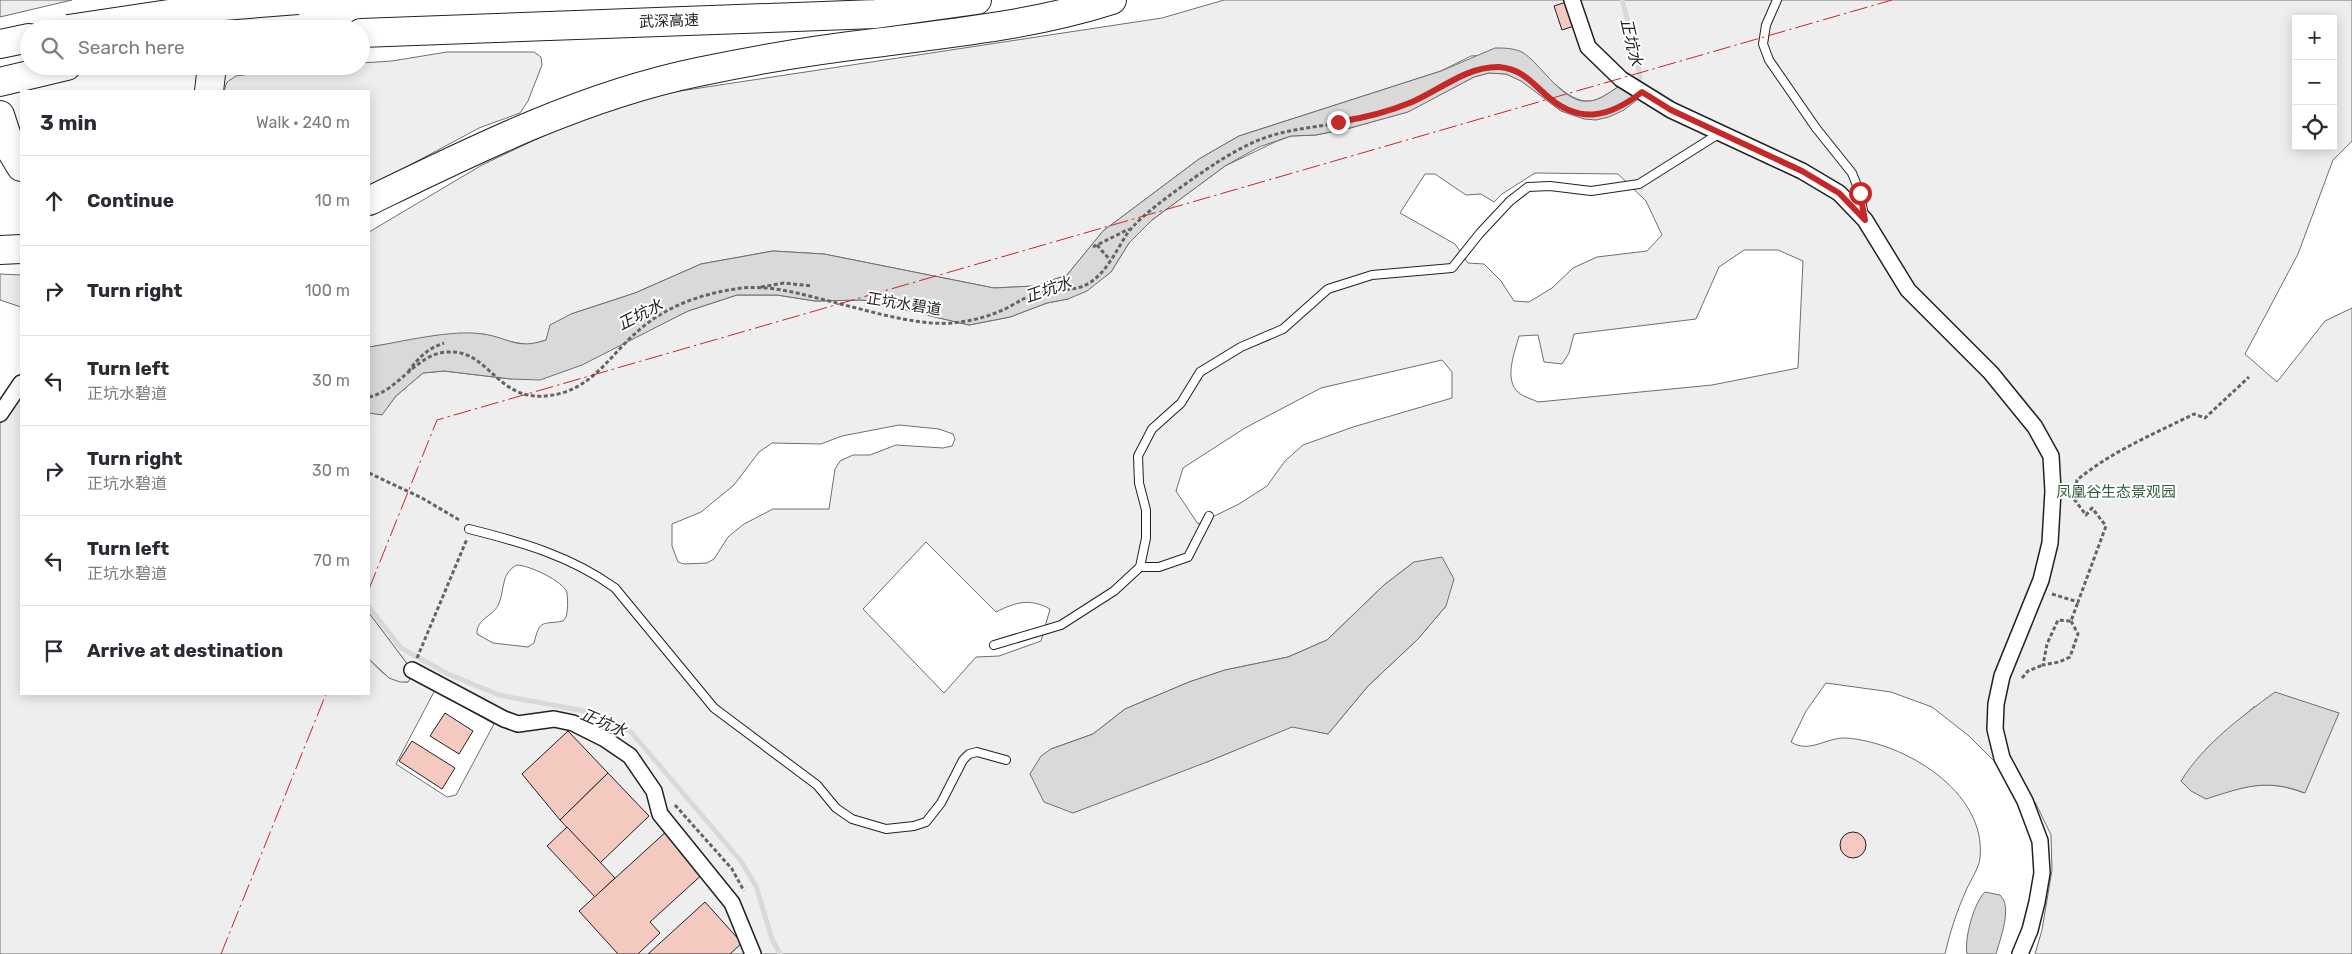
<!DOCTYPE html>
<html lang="en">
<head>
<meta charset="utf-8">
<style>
	:root { --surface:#fff; --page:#f2f2f3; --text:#2b2b33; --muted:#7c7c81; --line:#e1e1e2 }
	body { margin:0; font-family:Rubik,"Noto Sans SC",sans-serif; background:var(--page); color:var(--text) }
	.controls { position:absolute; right:15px; top:15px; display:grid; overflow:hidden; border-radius:0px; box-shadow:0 2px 12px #0003 }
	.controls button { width:45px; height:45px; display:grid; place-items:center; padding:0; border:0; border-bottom:1px solid var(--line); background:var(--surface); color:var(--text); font:25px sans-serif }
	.stop { position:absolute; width:15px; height:15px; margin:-11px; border:4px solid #c62828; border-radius:50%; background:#fff }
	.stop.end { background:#c62828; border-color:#fff; box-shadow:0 1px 5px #0008 }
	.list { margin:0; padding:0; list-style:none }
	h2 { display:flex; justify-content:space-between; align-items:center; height:65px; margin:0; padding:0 20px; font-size:21px }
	h2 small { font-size:16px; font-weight:400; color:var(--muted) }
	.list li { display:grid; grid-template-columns:32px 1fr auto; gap:15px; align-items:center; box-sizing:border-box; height:90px; padding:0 20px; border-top:1px solid var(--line) }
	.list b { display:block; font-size:19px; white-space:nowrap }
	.list p { margin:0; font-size:16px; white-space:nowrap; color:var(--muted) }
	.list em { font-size:16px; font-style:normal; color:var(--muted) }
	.icon { flex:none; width:28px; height:28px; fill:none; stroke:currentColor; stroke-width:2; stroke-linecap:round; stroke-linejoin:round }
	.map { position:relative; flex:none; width:2352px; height:954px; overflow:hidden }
	.search { position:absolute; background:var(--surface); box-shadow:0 2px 12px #0003; left:20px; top:20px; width:350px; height:55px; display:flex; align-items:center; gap:12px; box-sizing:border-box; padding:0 18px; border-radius:28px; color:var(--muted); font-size:19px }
	.panel { position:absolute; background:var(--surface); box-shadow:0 2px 12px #0003; left:20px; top:90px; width:350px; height:605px; border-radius:0px }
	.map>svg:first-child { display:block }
</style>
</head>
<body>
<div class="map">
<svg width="2352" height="954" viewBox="0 0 2352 954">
	<rect width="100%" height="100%" fill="#fff"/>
	<g fill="#eee" stroke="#6f6f6f" fill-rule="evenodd">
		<polygon points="0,0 72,0 0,17"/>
		<path d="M1224 0H2352V141L2333 160 2298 254 2245 354 2277 382 2325 321 2352 308V954H2035L2042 930 2052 870 2051 835 2035 802 1969 736 1932 707 1891 692 1826 683 1806 711 1791 742C1809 754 1827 737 1846 738 1903 742 1987 791 1980 858 1979 869 1969 882 1965 893 1956 913 1950 933 1945 954H0V422L21 392V694H369V659C381 672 390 682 408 682V665L369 613V413L382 414 396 396 423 373 444 371 511 379 660 324 688 311 737 295H777L815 301 863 300 969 325 1010 317 1047 303 1068 299 1111 272 1129 243 1152 220 1225 166 1275 142 1291 136 1316 135 1350 128 1407 112 1474 77 1489 73 1506 74 1522 81 1561 111 1638 99 1618 87C1610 92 1600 100 1590 101 1567 104 1539 66 1522 53L1471 56 1441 71 1239 136 1199 159 1103 231 1067 275 1034 286 994 288 824 254 773 251 701 264 635 293 571 314 546 340 530 345 501 340 483 334 450 335 369 347V232L482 165 583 117 647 96 1162 18ZM2296 19H2333V146H2296ZM1535 173 1618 174 1646 201 1662 235 1647 251 1597 257 1573 268 1552 288 1529 302 1514 301 1501 281 1484 264 1468 263 1455 244 1400 213 1425 174H1435L1466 195 1481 194 1494 202 1502 194ZM1744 250H1778L1803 261 1798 368 1712 385 1538 402C1532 399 1524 397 1519 393 1503 380 1515 352 1519 336L1538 335 1544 362 1562 364 1569 353 1574 334 1696 319 1719 267ZM1442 360 1452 372V398L1353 427 1303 445 1285 461 1267 486 1239 504 1198 524 1176 491 1183 468 1245 428 1321 388ZM899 425 939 429 953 434 955 439 952 446 943 448 896 445 870 455H853L840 461 835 469 829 509H773L744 524 728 537 714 559 707 563 684 564 678 562 672 546V524L701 512 734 485 759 452 772 443 821 444 842 436ZM926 542 996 612C1016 602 1030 598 1050 609L1041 641 999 656 976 657 944 693 863 609ZM1414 562 1446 606 1418 639 1368 686 1328 734 1292 726 1207 762 1051 749 1093 734 1125 709 1189 682 1225 670 1288 657 1327 640 1384 585ZM517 565C528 565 564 581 567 593 568 600 568 611 566 617L563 621C543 625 540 618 534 643L528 647 493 643 477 634C476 618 495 616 499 603 505 588 501 573 517 565ZM435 690 494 724 456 795 447 797 396 764ZM2255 706 2304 793C2266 778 2244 787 2206 798L2181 781 2207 749Z"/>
		<polygon points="447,52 534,52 541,57 542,65 528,101 520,113 479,128 369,187 369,91 224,91 227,82 236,76 307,66 361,66 361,63 392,61"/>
		<polygon points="0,274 21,275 21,307 0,300"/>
	</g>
	<polygon fill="#ededed" stroke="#6f6f6f" points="369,613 408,665 411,677 408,682 400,682 389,678 369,659"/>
	<g fill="#d9d9d9" stroke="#6f6f6f">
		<path d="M1495 48C1504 48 1513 48 1522 52 1542 64 1563 105 1590 101 1600 100 1610 92 1618 87L1638 99 1624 110 1609 117 1596 120 1584 119 1561 111 1521 81 1506 74 1489 73 1474 77 1408 112 1350 128 1316 135 1291 136 1259 147 1225 166 1152 220 1129 243 1111 272 1087 291 1068 299 1047 303 1010 317 969 325 863 300 815 301 777 295H737L688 311 582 365 540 380 511 379 444 371 423 373 396 396 382 415 369 413V347C401 342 452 329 483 334 510 338 516 350 546 340L550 325 571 314 635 293 701 264 773 251 824 254 994 288 1034 286 1067 275 1103 231 1199 159 1239 136 1441 71Z"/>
		<polygon points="1442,557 1454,579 1446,606 1418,639 1368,686 1328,734 1292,727 1207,762 1073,813 1044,802 1030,774 1041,756 1051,749 1093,734 1125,709 1189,682 1225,670 1288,657 1327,640 1384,585 1414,562"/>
		<path d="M2275 692 2339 713 2305 793C2266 778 2244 787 2206 799L2191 791 2181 781C2204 744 2241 717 2275 692Z"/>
		<path d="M1985 892 2000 895C2013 907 2000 939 1996 954H1967C1964 939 1974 902 1985 892Z"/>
	</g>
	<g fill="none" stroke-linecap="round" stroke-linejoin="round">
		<g stroke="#d9d9d9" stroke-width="5">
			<polyline points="1622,0 1635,46 1640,78 1635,85"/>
			<polyline points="369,607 401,648 448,674 499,695 590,712 630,731 741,861 756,886 772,939 780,954"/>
		</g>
	</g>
	<g fill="#f3c9c0" stroke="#222">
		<polygon points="1569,1 1577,25 1562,30 1554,6"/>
		<polygon points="445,713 473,731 459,754 430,736"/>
		<polygon points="568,731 608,773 560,820 522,774"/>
		<polygon points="412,741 455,768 442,789 399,761"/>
		<polygon points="608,773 649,816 600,863 560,820"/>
		<polygon points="567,827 615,878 595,897 547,846"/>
		<polygon points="668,830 706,871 650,922 660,933 638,954 618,954 579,911"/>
		<circle cx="1853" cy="845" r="13"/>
		<polygon points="705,902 742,943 730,954 648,954"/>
	</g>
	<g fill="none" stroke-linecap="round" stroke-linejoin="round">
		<g stroke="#222" stroke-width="10">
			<g id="lane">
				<polyline points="1777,0 1766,25 1763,44 1769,60 1816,128 1852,173 1860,193 1864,216"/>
				<path d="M469 529C521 542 571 556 615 588L714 708 817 785 836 808 852 819 886 829 914 826 926 822 941 803 963 760 969 754 977 752 1006 760"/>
				<polyline points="1140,567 1159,567 1188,557 1209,516"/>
				<polyline points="994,645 1061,625 1114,591 1140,567 1146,538 1146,510 1139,483 1138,456 1152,429 1181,403 1200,372 1241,347 1283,329 1328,289 1372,275 1452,268 1480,233 1510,201 1528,187 1550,186 1591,191 1639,184 1720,133"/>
			</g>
		</g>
		<g stroke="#222" stroke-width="18">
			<g id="street">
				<polyline points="1572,0 1588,47 1621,79 1671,110 1802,171 1839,193 1865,220 1908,290 1991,373 2035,427 2051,456 2053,491 2050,543 2041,580 2002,676 1996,704 1995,729 2002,758 2025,801 2040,841 2042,873 2037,902 2030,930 2020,954"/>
				<polyline points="0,414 21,383"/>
				<polyline points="412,670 504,719 518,724 554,719 573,723 605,739 630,756 654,791 660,814 732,903 753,954"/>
			</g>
		</g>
		<g stroke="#222" stroke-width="30">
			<g id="highway">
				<polyline points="206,0 211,29"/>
				<polyline points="361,33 876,14 977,0"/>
				<polyline points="0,44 29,38"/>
				<polyline points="0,82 67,66"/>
				<polyline points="209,91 212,66"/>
				<polyline points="0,115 12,152 21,167"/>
				<path d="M369 201C474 150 582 96 698 72 759 59 821 49 883 42 960 32 1038 24 1112 0"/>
				<polyline points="0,250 21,249"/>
			</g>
		</g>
		<g stroke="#646464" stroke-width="3" stroke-dasharray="4 2.5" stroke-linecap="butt">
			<polyline points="1097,245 1110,260"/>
			<polyline points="1093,247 1129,229"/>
			<polyline points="761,287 784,283 812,286"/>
			<path d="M408 372C419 357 427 349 444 343"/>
			<path d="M369 397C399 391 416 353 448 352 493 349 497 411 562 393 596 383 613 352 638 331 667 305 704 293 742 288 775 285 803 295 833 302 865 310 898 320 931 323 957 325 984 319 1007 308 1018 302 1027 296 1039 293 1053 289 1068 291 1081 287 1104 279 1115 252 1127 234 1140 214 1195 177 1216 163 1232 153 1249 143 1267 137 1303 125 1343 126 1379 114 1401 106 1423 97 1444 86 1455 81 1465 73 1476 70 1543 48 1552 149 1629 102"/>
			<polyline points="369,473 422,498 461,521"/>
			<path d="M2052 594 2078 602 2106 526 2092 508 2086 515 2074 499 2077 480C2112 451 2154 434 2194 414L2205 418 2249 377"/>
			<polyline points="2071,621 2078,634 2070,657 2059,662 2043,665 2047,644 2058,620 2071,621 2078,602"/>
			<polyline points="417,658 467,539"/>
			<polyline points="2022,678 2028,671 2043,665"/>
			<polyline points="675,805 732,869 744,891"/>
		</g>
		<use href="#lane" stroke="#fff" stroke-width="8"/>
		<use href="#street" stroke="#fff" stroke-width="15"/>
		<use href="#highway" stroke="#fff" stroke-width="28"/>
		<g stroke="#222" stroke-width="30" stroke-linecap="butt">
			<polyline id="highway-bridge" points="68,29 223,6 298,0"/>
		</g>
		<use href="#highway-bridge" stroke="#fff" stroke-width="28"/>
		<g stroke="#c62828" stroke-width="1" stroke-dasharray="18 4 2.5 4" stroke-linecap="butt">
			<polyline points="369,589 437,420 1892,0"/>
			<polyline points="221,954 326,694"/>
		</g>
	</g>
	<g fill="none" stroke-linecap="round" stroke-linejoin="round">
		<path stroke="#c62828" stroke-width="6" d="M1338 122C1364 118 1388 112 1412 102 1440 90 1467 66 1499 67 1522 69 1531 82 1547 96 1580 125 1610 117 1642 92L1671 110 1802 171 1839 193 1865 220 1860 193"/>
	</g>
	<g text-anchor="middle" stroke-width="4" stroke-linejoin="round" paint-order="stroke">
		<g font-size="15" fill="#222" stroke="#fff">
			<text transform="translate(669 21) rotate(-2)" y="5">武深高速</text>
			<text transform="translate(904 304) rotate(9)" y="5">正坑水碧道</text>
		</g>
		<g font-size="15" fill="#2f5e38" stroke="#fff">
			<text x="2116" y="497">凤凰谷生态景观园</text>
		</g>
		<g font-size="16" font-style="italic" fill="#222" stroke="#fff">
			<text transform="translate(1632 42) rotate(77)" y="6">正坑水</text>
			<text transform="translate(1048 289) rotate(-19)" y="6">正坑水</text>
			<text transform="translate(640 314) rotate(-27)" y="6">正坑水</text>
			<text transform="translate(604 722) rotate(23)" y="6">正坑水</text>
		</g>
	</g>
</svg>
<div class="controls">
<button>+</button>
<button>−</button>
<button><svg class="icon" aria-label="locate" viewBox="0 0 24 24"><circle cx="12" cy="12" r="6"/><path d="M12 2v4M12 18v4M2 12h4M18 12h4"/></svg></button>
</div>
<div class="stop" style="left:1860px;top:193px"></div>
<div class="stop end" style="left:1338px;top:122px"></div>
<div class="search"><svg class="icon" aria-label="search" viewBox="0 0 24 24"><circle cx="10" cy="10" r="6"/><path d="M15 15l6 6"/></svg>Search here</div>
<section class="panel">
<h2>3 min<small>Walk · 240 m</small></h2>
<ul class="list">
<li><svg class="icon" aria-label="ahead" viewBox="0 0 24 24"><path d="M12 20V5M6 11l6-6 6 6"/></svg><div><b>Continue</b></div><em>10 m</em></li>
<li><svg class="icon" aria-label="right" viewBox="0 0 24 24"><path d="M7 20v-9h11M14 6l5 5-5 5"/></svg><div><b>Turn right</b></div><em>100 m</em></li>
<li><svg class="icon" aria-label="left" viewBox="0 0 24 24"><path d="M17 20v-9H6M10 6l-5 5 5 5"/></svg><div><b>Turn left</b><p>正坑水碧道</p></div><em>30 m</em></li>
<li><svg class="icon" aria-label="right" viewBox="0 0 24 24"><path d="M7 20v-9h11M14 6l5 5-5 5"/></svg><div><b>Turn right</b><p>正坑水碧道</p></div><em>30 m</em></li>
<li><svg class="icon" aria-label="left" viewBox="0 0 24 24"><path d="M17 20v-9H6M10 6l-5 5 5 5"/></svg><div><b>Turn left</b><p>正坑水碧道</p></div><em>70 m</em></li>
<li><svg class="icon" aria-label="arrive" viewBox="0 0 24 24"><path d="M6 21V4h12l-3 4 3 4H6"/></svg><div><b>Arrive at destination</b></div></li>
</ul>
</section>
</div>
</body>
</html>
